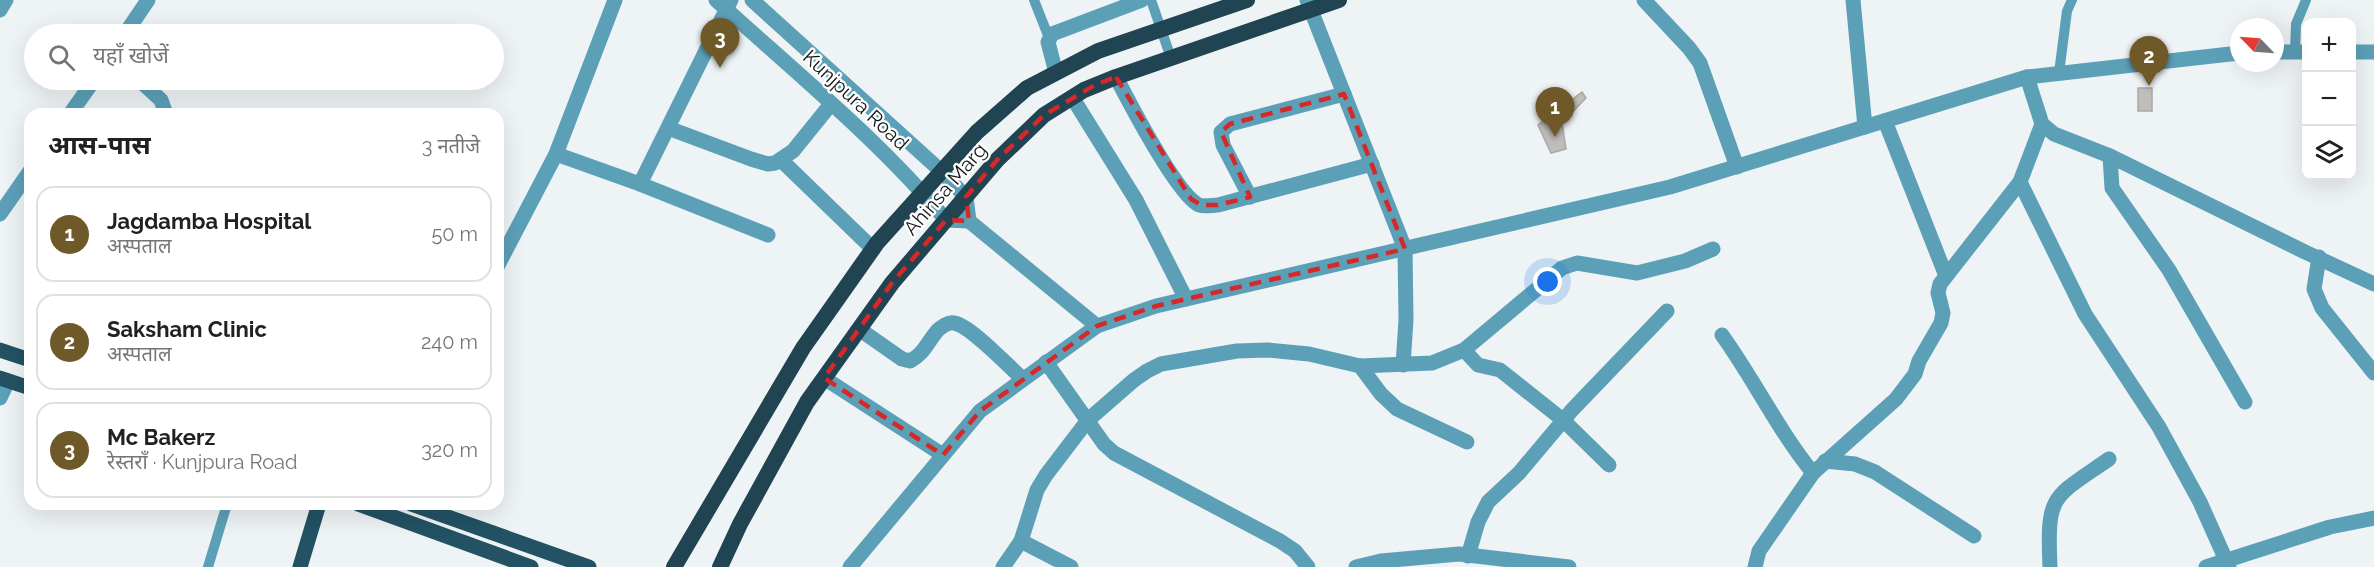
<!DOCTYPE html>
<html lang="hi">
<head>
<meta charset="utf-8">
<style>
	:root { --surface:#fff; --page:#f2f2f2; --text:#202124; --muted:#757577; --line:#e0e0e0; --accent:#705929 }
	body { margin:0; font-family:Raleway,"Noto Sans Devanagari",sans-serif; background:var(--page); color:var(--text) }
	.controls { position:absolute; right:18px; top:18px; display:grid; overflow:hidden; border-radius:12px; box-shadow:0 6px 24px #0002 }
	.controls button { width:54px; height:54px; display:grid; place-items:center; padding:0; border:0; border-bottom:2px solid var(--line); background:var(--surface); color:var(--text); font:30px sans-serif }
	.compass { position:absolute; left:2230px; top:18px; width:54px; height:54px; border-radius:50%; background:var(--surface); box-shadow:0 6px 24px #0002; rotate:295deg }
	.you { position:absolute; left:1548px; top:282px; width:21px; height:21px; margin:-15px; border:4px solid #fff; border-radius:50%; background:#1a73e8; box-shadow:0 0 0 9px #1a73e833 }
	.badge { display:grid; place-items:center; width:39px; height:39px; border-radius:50%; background:var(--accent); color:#fff; font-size:20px; font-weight:700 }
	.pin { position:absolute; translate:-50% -50px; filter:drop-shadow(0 2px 3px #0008) }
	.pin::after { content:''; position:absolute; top:32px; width:21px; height:18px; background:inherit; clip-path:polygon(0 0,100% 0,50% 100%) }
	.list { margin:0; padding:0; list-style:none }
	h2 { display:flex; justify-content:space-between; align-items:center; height:78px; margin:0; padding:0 24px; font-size:26px }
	h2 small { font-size:20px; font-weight:400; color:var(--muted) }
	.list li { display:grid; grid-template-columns:39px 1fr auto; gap:18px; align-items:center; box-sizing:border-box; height:96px; margin:0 12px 12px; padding:0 12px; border:2px solid var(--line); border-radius:18px }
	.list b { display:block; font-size:22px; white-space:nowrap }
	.list p { margin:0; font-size:20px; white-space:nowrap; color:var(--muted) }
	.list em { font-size:20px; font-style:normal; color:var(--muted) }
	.icon { flex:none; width:33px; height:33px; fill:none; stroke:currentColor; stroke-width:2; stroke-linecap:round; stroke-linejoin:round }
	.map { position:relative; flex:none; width:2374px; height:567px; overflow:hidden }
	.search { position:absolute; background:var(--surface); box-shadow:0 6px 24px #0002; left:24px; top:24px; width:480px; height:66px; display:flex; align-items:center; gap:15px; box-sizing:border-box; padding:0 21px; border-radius:33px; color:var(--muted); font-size:22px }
	.panel { position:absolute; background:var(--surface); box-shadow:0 6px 24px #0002; left:24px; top:108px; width:480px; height:402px; border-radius:18px }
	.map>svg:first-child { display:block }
</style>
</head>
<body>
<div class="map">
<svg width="2374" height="567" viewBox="0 0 2374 567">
	<rect width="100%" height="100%" fill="#eef3f5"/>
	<g fill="#c0bebb" stroke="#aaa8a4" stroke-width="1.5">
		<rect x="2138" y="88" width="14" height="23"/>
		<polygon points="1582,92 1586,98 1562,123 1566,149 1551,153 1538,125"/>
	</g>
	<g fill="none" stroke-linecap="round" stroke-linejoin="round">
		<g stroke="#5ca0b8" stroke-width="10">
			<polyline points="1034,0 1049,38"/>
			<polyline points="1151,0 1171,58"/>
			<polyline points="2295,52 2296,24 2306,0"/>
			<polyline points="2059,73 2067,11 2072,0"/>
			<polyline points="208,567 227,504"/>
		</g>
		<g stroke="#5ca0b8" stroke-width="15">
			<polyline points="1307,0 1405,249 1406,320 1403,365"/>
			<polyline points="1644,0 1689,48 1700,63 1737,167"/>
			<polyline points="1853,0 1865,127"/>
			<polyline points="0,10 6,0"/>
			<polyline points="125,34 148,0"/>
			<polyline points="1056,73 1048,42 1052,34 1142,0"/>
			<path d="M1116 77C1129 102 1177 195 1199 205 1205 207 1212 205 1218 205L1372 164"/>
			<polyline points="2027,77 2042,124 2054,134 2110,156 2305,252 2374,284"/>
			<polyline points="139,80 161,100 166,114"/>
			<polyline points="1072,97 1136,200 1186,299"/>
			<polyline points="70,114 94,80"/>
			<polyline points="1885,121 1946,276"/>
			<polyline points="668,128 751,159 768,164 775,163 793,151 831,104"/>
			<polyline points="556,154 640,184 768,235"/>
			<polyline points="2110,156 2112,188 2169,270 2245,402"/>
			<polyline points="781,160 873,249"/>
			<polyline points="2020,182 2085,314 2159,427 2200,502 2229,567"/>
			<polyline points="640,184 731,0"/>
			<polyline points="1250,197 1223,145 1221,132 1230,124 1344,94"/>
			<polyline points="0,214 30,171"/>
			<polyline points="2319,257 2314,289 2322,308 2374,373"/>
			<polyline points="498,265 556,154 615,0"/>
			<path d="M859 329 902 359 910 361C924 354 928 341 938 330 943 326 948 322 954 323 970 325 1009 367 1023 379"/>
			<path d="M1722 335C1755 381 1778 430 1813 473"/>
			<polyline points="1464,350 1478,365 1500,370 1563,420 1609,465"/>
			<polyline points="1046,362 1104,444 1114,453 1280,541 1295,551 1308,567"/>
			<polyline points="1360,366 1381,394 1397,409 1467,442"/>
			<polyline points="824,378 943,455"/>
			<polyline points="0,398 8,381"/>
			<polyline points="1825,461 1855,464 1875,472 1974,536"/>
			<polyline points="1021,541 1071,567"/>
			<polyline points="1468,556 1478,522 1488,502 1519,473 1572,410 1667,311"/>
			<polyline points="1003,567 1021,541 1037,490 1046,475 1088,420 1134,380 1147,371 1161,364 1237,351 1268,350 1309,354 1360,366 1432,363 1464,350 1562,268 1577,263 1637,273 1685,261 1713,249"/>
			<polyline points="1356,567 1381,561 1459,554 1569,567"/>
			<polyline points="1755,567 1759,551 1813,473 1896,399 1915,374 1919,361 1941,323 1943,313 1938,293 1940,284 2020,182 2042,124"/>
			<path d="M2050 567C2047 494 2051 499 2109 459"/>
			<polyline points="2206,567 2330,527 2374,518"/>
		</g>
		<g stroke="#5ca0b8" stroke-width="15">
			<path d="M716 0C794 71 878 139 946 220L969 221"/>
			<polyline points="752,0 941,171 966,197 969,221"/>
			<polyline points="2275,52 2306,52"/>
			<polyline points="2352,52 2374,52"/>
			<polyline points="969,221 1097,326"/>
			<polyline points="850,567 980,411 1097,326 1156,306 1670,187 2027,77 2239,53"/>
		</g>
		<g stroke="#225263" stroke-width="15">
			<polyline points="0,350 30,360"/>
			<polyline points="0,378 30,388"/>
			<polyline points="358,504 531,567"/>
			<polyline points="411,504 589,567"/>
			<polyline points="300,567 319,504"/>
		</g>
		<g stroke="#204451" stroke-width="16">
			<polyline points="674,567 803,348 877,243 977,132 1027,88 1098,51 1247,0"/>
			<polyline points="720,567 740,524 807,402 892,283 997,160 1044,115 1084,90 1116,77 1339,0"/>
		</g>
	</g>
	<path fill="none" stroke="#d62828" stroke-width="4.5" stroke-dasharray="12 8" stroke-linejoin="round" d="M1116 77 1191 199 1201 205H1218L1250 197 1221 132 1230 124 1344 94 1405 249 1156 306 1097 326 980 411 943 455 824 378 892 283 946 220 969 221 966 197 997 160 1044 115 1095 85Z"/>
	<g text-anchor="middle" stroke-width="4.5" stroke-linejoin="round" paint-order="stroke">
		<g font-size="20" fill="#151717" stroke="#fff">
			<text transform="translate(856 100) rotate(43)" y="7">Kunjpura Road</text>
			<text transform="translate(945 189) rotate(-49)" y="7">Ahinsa Marg</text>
		</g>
	</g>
</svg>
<div class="controls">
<button>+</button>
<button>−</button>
<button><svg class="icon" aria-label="layers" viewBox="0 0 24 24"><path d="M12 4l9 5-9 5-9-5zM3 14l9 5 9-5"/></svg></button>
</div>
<svg class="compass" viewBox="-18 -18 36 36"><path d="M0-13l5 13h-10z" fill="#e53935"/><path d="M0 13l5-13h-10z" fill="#757577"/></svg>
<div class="you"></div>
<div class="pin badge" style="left:1555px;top:137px">1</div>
<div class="pin badge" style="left:2149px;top:86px">2</div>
<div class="pin badge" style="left:720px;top:68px">3</div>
<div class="search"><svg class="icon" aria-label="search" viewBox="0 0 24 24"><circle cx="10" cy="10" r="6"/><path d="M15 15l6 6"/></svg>यहाँ खोजें</div>
<section class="panel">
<h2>आस-पास<small>3 नतीजे</small></h2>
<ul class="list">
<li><span class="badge">1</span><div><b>Jagdamba Hospital</b><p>अस्पताल</p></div><em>50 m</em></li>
<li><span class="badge">2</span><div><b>Saksham Clinic</b><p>अस्पताल</p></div><em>240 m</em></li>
<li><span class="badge">3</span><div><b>Mc Bakerz</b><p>रेस्तराँ · Kunjpura Road</p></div><em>320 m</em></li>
</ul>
</section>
</div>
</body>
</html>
